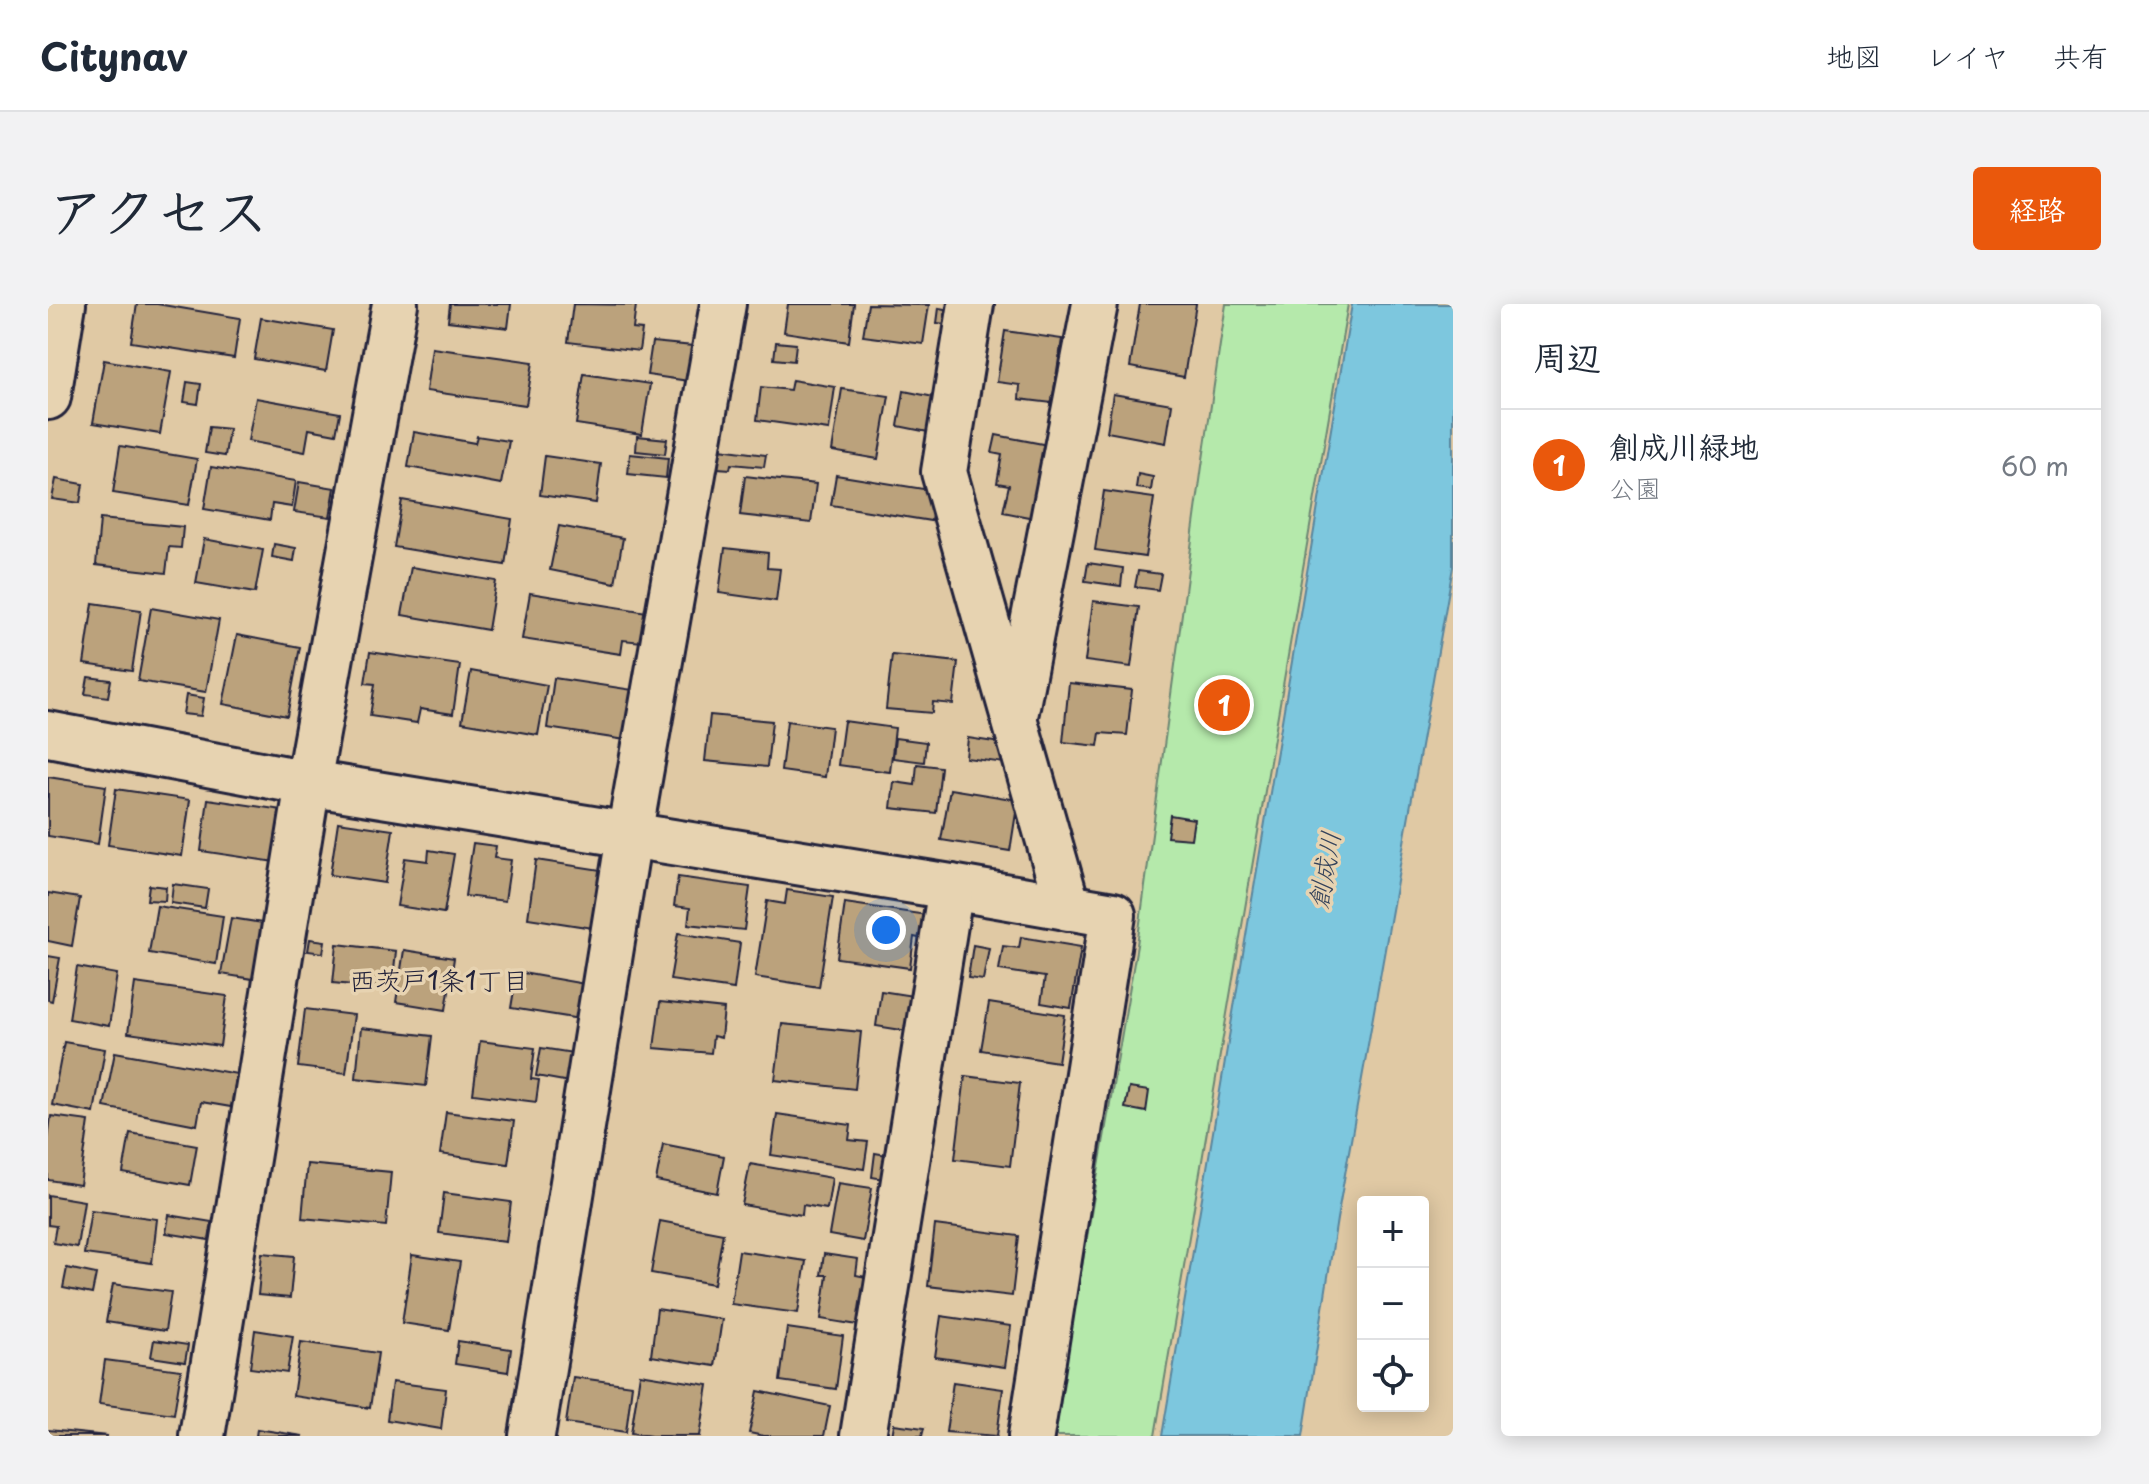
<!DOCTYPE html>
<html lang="ja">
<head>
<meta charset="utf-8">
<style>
	:root { --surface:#fff; --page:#f2f2f3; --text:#1f2937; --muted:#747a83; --line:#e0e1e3; --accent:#ea580c }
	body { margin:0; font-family:"Playpen Sans","Klee One",sans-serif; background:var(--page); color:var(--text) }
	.controls { position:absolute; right:24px; bottom:24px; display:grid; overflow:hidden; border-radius:8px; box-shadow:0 4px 20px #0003 }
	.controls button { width:72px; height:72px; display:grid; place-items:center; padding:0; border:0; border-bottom:2px solid var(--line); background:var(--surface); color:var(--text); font:40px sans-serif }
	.you { position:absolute; left:838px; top:626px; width:28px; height:28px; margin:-20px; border:6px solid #fff; border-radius:50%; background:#1a73e8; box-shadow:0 0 0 12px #1a73e833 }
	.badge { display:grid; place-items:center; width:52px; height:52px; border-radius:50%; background:var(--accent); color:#fff; font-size:26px; font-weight:700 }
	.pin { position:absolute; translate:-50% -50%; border:4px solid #fff; box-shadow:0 2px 8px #0006 }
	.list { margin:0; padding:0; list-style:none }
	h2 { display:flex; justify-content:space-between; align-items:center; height:104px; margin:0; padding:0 32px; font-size:34px }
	h2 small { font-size:26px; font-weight:400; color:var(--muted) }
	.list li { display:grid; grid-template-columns:52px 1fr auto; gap:24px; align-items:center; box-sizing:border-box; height:112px; padding:0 32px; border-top:2px solid var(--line) }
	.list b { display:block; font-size:30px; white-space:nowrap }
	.list p { margin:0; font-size:26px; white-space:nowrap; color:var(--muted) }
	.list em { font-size:26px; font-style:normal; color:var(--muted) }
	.icon { flex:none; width:44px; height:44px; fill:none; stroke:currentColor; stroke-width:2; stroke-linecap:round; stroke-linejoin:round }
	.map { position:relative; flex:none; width:1405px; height:1132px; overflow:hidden; border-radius:8px }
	header { display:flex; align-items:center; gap:48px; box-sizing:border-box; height:112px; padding:0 40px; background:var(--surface); border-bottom:2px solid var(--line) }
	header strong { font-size:38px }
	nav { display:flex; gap:44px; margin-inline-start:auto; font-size:28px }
	.intro { display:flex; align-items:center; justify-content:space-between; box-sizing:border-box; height:192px; padding:0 48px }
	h1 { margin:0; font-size:56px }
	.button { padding:20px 36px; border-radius:8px; background:var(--accent); color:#fff; font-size:28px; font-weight:700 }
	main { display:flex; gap:48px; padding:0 48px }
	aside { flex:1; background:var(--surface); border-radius:8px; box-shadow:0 4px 20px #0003 }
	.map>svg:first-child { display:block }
</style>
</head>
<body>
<header>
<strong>Citynav</strong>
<nav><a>地図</a><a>レイヤ</a><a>共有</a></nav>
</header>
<div class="intro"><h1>アクセス</h1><a class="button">経路</a></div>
<main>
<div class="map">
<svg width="1405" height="1132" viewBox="0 0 1405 1132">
	<rect width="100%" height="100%" fill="#e0c9a4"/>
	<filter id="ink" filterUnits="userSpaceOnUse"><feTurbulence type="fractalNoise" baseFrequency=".0125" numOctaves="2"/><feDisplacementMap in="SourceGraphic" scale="16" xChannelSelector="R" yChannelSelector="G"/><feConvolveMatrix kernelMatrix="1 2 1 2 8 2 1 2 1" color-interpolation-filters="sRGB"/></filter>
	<g filter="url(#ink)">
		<polygon fill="#b5e9ab" stroke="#6c8673" stroke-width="2" points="1178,0 1300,0 1107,1132 1005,1132 1089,641 1154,162"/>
		<polygon fill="#7dc7de" stroke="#59859d" stroke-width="2" points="1304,0 1405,0 1405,263 1289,915 1255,1132 1114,1132"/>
		<g fill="#bba27c" stroke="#22223b" stroke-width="2">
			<polygon points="89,0 109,0 192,14 186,54 83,38"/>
			<polygon points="402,0 463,0 460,24 400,17"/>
			<polygon points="525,0 588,1 585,25 594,26 591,47 520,38"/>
			<polygon points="740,0 806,0 801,38 736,28"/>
			<polygon points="820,0 881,1 875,40 815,32"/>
			<polygon points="1092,0 1148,0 1136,73 1082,63"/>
			<polygon points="891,4 909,7 907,21 889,19"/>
			<polygon points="213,14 285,26 278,67 206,55"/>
			<polygon points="957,27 1014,35 1004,99 971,95 972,81 949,78"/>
			<polygon points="604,38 645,42 641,77 599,71"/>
			<polygon points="728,38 748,40 746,57 726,55"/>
			<polygon points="384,44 485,58 478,101 378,87"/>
			<polygon points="56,56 123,68 112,130 45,119"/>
			<polygon points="536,70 602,80 594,130 528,120"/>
			<polygon points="744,76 787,83 781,126 709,116 713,83 742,86"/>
			<polygon points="139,78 153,80 150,100 136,98"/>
			<polygon points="794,85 841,92 830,155 784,147"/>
			<polygon points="856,87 886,93 880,128 850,122"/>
			<polygon points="1065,90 1124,100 1118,139 1059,128"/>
			<polygon points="208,94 292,109 288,130 261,125 257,148 200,137"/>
			<polygon points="161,123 181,125 177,152 157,149"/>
			<polygon points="366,128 427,139 429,132 461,137 453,180 360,163"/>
			<polygon points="948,131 1000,141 986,214 955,208 961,181 949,179 954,151 944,149"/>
			<polygon points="589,132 619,135 617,150 588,147"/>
			<polygon points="72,142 149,155 141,201 65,189"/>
			<polygon points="672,145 718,151 716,163 683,160 682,165 670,164"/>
			<polygon points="582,150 620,154 618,174 580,170"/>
			<polygon points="497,152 553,160 548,199 492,191"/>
			<polygon points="163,163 248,177 244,203 224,200 222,216 156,205"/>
			<polygon points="1090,170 1105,173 1103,186 1088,184"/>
			<polygon points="788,171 888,187 883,217 783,201"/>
			<polygon points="697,172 768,180 763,219 692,211"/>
			<polygon points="8,175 35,180 32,199 4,195"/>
			<polygon points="251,178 287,184 282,213 246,208"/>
			<polygon points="1056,187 1106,194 1097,253 1047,246"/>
			<polygon points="354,196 464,215 457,261 346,243"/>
			<polygon points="52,215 135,223 133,244 121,243 118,269 48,261"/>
			<polygon points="511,222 575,234 567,279 502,266"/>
			<polygon points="156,235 215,246 207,289 148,279"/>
			<polygon points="226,240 248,244 246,257 224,253"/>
			<polygon points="677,244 720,249 719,264 732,265 728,297 671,289"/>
			<polygon points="1040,259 1075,264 1073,282 1037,277"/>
			<polygon points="363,263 448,277 440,326 354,311"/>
			<polygon points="1090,267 1113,270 1110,286 1087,283"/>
			<polygon points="482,289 599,308 594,338 575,336 573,350 474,335"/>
			<polygon points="1045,297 1091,303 1083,363 1037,357"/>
			<polygon points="45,299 93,306 84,367 36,360"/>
			<polygon points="103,304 171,316 158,388 90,377"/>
			<polygon points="189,331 252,343 239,412 175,400"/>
			<polygon points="322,348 412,361 405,410 372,405 369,419 322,412 327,380 317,379"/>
			<polygon points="844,351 910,358 905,400 885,398 884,409 838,405"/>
			<polygon points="423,367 499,381 490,431 414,418"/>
			<polygon points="40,373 63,376 60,393 37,390"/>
			<polygon points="506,374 585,386 578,436 499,424"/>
			<polygon points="1021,379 1084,386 1079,431 1052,429 1050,442 1015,438"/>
			<polygon points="138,391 156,394 153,412 135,410"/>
			<polygon points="662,411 724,417 719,463 657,457"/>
			<polygon points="739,417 783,423 777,473 733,467"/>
			<polygon points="796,417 847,424 842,468 790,461"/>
			<polygon points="847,434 878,438 876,458 845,454"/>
			<polygon points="920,434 966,441 964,460 918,454"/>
			<polygon points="869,460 893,463 888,509 843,504 846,478 867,481"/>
			<polygon points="0,473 58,482 50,540 0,532"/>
			<polygon points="68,485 142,496 134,552 60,541"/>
			<polygon points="902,485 970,496 962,547 893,536"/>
			<polygon points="160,495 241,507 234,559 153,547"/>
			<polygon points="1122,511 1146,515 1143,535 1119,533"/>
			<polygon points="290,518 345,526 337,579 282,571"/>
			<polygon points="425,539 448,542 446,554 463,556 457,597 417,592"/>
			<polygon points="381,546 406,550 396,609 349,602 357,554 380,557"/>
			<polygon points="488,556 553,566 545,624 480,614"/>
			<polygon points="630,573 702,583 696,626 640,620 642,604 626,602"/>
			<polygon points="125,580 160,585 157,604 123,599"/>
			<polygon points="101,581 118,583 117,597 99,596"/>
			<polygon points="739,586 785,593 771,683 707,673 719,597 737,600"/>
			<polygon points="0,589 32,594 24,642 0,637"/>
			<polygon points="797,599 879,611 875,635 866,633 862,664 789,654"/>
			<polygon points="109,602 175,612 168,660 101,649"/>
			<polygon points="183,614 221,620 211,676 173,670"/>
			<polygon points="630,629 692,639 686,685 622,676"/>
			<polygon points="973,633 1033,643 1023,704 993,699 997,673 951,666 955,642 971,644"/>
			<polygon points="262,635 277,637 275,649 260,647"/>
			<polygon points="289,640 348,647 344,685 285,679"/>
			<polygon points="925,641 941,644 935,676 920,674"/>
			<polygon points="356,646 406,654 398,706 348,698"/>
			<polygon points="0,652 12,654 4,697 0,696"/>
			<polygon points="29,663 69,670 61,722 21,715"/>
			<polygon points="469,668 537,680 532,715 463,704"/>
			<polygon points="87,679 179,692 172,742 80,729"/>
			<polygon points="833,687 865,692 860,727 828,722"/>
			<polygon points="612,698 676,705 673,734 665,732 663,749 606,744"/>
			<polygon points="941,699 1017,711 1010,758 933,746"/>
			<polygon points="257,705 306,711 298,769 250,763"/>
			<polygon points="734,720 813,728 807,785 727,776"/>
			<polygon points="313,724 384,732 378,782 308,774"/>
			<polygon points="432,737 487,744 483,775 491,776 488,798 425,790"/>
			<polygon points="16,738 57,745 46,809 4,801"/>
			<polygon points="493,744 532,750 527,779 488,772"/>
			<polygon points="67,748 189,770 183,803 153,798 149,821 56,803"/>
			<polygon points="917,772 972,779 962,862 907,855"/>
			<polygon points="1081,784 1101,787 1098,808 1077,804"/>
			<polygon points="398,808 466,817 460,860 392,850"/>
			<polygon points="729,810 803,821 801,836 820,838 816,865 723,851"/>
			<polygon points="3,812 41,817 32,881 0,876 0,835"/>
			<polygon points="82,829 149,841 142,881 75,869"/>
			<polygon points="615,840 676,852 669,889 608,877"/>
			<polygon points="827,849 845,852 841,876 824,873"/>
			<polygon points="259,860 343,868 338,922 254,914"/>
			<polygon points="702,860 784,874 779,905 755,901 754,911 694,901"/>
			<polygon points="790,879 824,884 815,937 781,931"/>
			<polygon points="396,889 463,898 458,938 391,929"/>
			<polygon points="0,891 36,897 29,943 5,939 8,922 0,921"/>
			<polygon points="43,906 109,915 104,959 36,950"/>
			<polygon points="121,911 164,918 161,936 118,929"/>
			<polygon points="612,917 675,929 666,980 603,969"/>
			<polygon points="887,921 971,932 964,992 880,982"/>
			<polygon points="691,947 758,957 750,1009 683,1000"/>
			<polygon points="214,949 246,952 242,994 210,991"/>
			<polygon points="776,950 810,955 808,971 818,973 810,1021 773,1015 779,971 773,971"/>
			<polygon points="364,951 412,958 401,1026 354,1019"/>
			<polygon points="19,964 48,970 44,990 15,984"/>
			<polygon points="65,980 123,988 117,1027 58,1018"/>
			<polygon points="609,1005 674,1015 667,1062 603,1052"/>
			<polygon points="893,1012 963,1022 957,1063 887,1053"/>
			<polygon points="739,1024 795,1032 788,1085 732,1077"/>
			<polygon points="207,1026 245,1032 239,1069 202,1064"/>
			<polygon points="106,1036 140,1041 137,1058 103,1053"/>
			<polygon points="410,1037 463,1045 460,1068 407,1060"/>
			<polygon points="253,1038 330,1049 322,1104 245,1092"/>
			<polygon points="57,1056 133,1066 126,1110 51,1100"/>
			<polygon points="592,1070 660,1081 652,1132 603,1132 583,1129"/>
			<polygon points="525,1073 584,1081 578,1128 518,1119"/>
			<polygon points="344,1078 398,1085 393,1125 339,1116"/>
			<polygon points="905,1078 955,1085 949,1132 898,1128"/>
			<polygon points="710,1087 782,1102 776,1132 716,1132 701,1129"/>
			<polygon points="846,1120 876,1124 874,1132 844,1132"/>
			<polygon points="209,1125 255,1132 208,1132"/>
			<polygon points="0,1126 60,1132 0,1132"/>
		</g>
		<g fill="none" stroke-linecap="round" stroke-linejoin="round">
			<g stroke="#22223b" stroke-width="50">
				<g id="street">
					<polyline points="923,0 896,168 1020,604"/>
					<polyline points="0,93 15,0"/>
					<polyline points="968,407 1047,0"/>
					<polyline points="0,430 260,479 903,583 1065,611 983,1132"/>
					<polyline points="154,1132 260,479 347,0"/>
					<polyline points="484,1132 581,532 675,0"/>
					<polyline points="815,1132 903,583"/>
				</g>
			</g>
			<use href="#street" stroke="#e7d3b1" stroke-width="44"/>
		</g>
	</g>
	<g text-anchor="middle" stroke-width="7" stroke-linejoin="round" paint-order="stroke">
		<g font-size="26" font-style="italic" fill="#34435c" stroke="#e7d3b1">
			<text transform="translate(1277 566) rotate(-80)" y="9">創成川</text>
		</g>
		<g font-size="26" fill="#22223b" stroke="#e7d3b1">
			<text x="391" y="686">西茨戸1条1丁目</text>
		</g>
	</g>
</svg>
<div class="controls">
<button>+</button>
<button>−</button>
<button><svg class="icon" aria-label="locate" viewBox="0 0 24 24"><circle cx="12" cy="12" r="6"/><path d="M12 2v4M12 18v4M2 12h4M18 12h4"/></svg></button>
</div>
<div class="you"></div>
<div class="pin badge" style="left:1176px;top:401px">1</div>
</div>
<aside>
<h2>周辺<small></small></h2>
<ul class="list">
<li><span class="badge">1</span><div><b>創成川緑地</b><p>公園</p></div><em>60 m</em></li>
</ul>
</aside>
</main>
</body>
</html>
